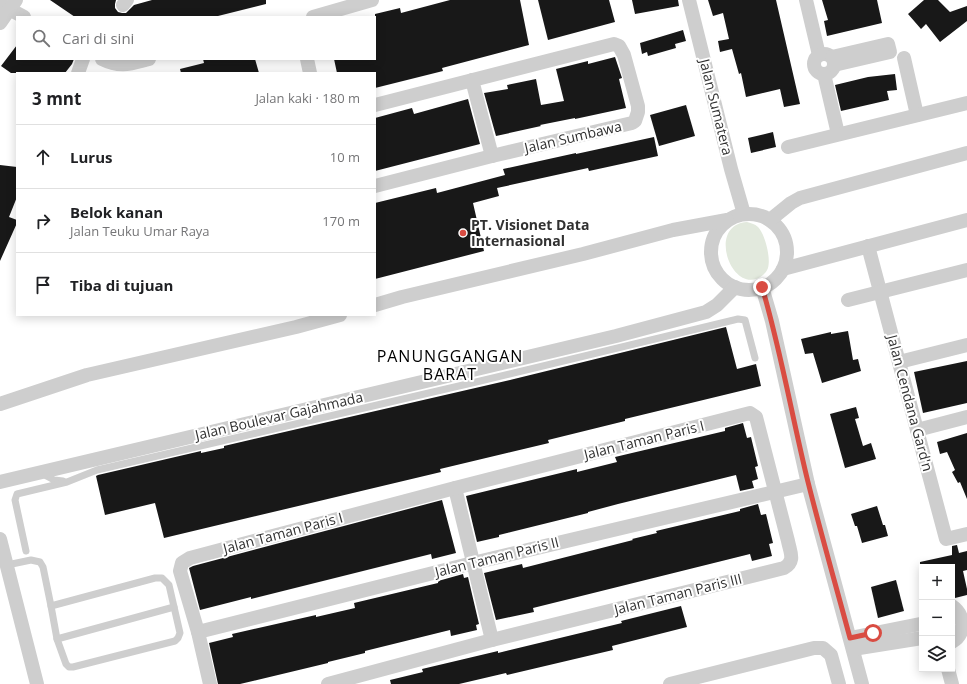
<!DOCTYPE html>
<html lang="id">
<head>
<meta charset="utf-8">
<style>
	:root { --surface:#fff; --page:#f6f6f6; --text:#202124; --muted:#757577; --line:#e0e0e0 }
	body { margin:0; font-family:"Open Sans",sans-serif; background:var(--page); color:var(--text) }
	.controls { position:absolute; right:12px; bottom:12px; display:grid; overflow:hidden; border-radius:0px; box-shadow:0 2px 10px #0003 }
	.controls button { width:36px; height:36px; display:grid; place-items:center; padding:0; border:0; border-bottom:1px solid var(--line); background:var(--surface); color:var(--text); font:20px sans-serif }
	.stop { position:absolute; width:12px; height:12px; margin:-9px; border:3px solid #d94c42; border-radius:50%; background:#fff }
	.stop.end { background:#d94c42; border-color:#fff; box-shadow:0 1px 4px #0008 }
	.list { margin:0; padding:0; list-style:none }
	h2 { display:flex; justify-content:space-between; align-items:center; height:52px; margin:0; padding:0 16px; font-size:17px }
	h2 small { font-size:13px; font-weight:400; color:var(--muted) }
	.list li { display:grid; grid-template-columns:26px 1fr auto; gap:12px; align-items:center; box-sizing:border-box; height:64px; padding:0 16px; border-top:1px solid var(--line) }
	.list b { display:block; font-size:15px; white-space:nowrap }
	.list p { margin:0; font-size:13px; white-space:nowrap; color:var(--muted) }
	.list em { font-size:13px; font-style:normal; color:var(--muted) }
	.icon { flex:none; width:22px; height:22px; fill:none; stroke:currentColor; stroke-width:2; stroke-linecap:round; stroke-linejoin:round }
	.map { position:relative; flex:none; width:967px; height:684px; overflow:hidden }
	.search { position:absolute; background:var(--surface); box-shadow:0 2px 10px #0003; left:16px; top:16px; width:360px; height:44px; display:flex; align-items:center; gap:10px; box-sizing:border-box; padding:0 14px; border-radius:0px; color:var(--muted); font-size:15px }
	.panel { position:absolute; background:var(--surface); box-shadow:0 2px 10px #0003; left:16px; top:72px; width:360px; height:244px; border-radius:0px }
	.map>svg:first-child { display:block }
</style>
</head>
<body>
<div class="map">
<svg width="967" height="684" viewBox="0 0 967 684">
	<rect width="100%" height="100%" fill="#fff"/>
	<path fill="#e2e9dd" d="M747 222C750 223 755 224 758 227 765 234 771 258 768 268 767 271 765 273 763 275 733 299 705 225 747 222Z"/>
	<g fill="#181818">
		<polygon points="50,0 116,0 115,4 115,8 118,12 122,13 126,13 134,5 152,0 266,0 266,4 214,17 75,17"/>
		<polygon points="450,0 520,0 529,45 442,68 443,71 375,88 375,73 337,73 334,59 375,59 375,14 400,8 401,13"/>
		<polygon points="538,0 609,0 615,22 548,40"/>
		<polygon points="632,0 678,0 679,6 635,14"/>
		<polygon points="708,0 776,0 800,104 784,107 780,89 746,97 741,73 739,74 732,49 720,52 718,41 729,39 723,13 713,16"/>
		<polygon points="822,0 877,0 882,23 827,36 824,21 828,20"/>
		<polygon points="924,0 938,0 950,12 967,6 967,21 940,42 926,24 921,29 908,14"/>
		<polygon points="683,30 686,41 675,44 676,48 648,56 647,52 642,54 640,43"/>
		<polygon points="17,45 17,59 74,59 72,64 65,73 11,73 1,66"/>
		<polygon points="615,57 622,78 619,79 626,108 575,119 575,118 540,125 541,126 496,136 484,93 508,89 507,85 536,79 541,105 564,101 556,69 588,61 588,64"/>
		<polygon points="203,59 255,59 259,73 181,73 180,69 204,63"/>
		<polygon points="895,74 897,90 887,91 889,100 841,111 835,85 868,77"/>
		<polygon points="468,99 480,144 375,171 375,118 412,108 414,114"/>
		<polygon points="686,105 695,136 659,146 650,115"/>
		<polygon points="773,132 776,147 751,153 748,138"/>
		<polygon points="654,137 658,156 589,171 588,168 497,188 499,196 473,203 484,251 375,279 375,203 436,188 437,193 505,175 503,169 576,153 576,154"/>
		<polygon points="0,165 17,167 17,197 9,217 17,220 17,223 0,261"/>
		<polygon points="726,327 737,369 756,364 761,386 625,419 625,421 548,440 549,443 440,469 441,472 164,538 155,503 105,515 96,476 98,475 201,451 201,453 224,448 224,446 514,379"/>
		<polygon points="848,331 853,360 858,359 861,371 822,383 813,353 805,354 801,339 831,332 831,334"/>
		<polygon points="967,361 967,403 923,413 914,372"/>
		<polygon points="856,407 859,418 855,419 863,446 871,443 876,459 845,468 830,414"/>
		<polygon points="743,423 747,438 751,437 758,466 755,467 758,479 752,481 754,488 740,491 736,475 618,504 588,512 588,513 499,535 499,537 477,542 466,496 577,469 577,472 617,462 615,457 725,431 725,428"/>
		<polygon points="967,433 967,499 960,482 958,483 952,472 955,470 947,452 940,454 937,442"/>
		<polygon points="442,500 456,553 432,559 431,554 251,599 251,597 200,610 189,568 193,566"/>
		<polygon points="758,504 761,515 766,514 773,543 769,544 772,556 752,561 750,554 533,608 534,612 496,620 484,573 522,564 523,568 633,540 632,539 657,533 656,531 740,511 740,509"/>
		<polygon points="877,506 883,525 885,525 888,536 862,543 857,526 855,526 851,514"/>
		<polygon points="957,545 959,553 967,551 967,570 963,571 967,589 967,595 955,598 952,598 952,567 920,567 920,562 952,555 952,546"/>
		<polygon points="463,574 464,578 468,577 479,624 476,625 477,630 451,636 450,630 365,651 365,653 328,662 328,663 240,684 218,684 209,643 233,637 232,634 316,615 316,617 355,608 354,603 438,583 438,581"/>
		<polygon points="896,580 904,611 878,618 871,587"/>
		<polygon points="681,606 687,627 612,646 613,650 507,675 506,673 459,684 391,684 390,680 423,672 422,669 498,651 498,653 622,623 621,621"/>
	</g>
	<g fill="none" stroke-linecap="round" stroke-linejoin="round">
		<g stroke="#cecece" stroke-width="7">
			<polyline points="41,473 54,480 63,481"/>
			<polyline points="26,551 15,500 17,494 67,482 97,470 476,382 738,319 745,320 755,358"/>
			<polyline points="7,565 31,560 40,562 43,567 51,606"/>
			<polygon points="155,578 162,578 169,585 180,633 178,638 175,641 73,667 69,667 66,664 57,639 51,606"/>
			<polyline points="57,639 174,607"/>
		</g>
		<g stroke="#cecece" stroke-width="14">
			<polyline points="689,0 731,169 744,214"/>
			<polyline points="806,0 819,55"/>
			<polyline points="0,4 24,17"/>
			<polyline points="123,5 127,0"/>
			<polyline points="313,17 372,0"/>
			<polyline points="0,23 16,0"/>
			<circle cx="824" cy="64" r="10"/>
			<polyline points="832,57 888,44 890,52 834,65"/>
			<polyline points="904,58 917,115"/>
			<path d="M102 59C120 68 130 64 149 59"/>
			<polyline points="307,59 310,73"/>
			<polyline points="78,73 83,59"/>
			<polyline points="824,74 838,134"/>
			<polyline points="472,80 492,156"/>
			<polyline points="375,105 614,44 619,46 624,55 638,106 638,112 635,121 632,123 492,156 375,186"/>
			<polyline points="788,147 967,103"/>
			<circle cx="749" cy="252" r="38"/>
			<polyline points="770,220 791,203 800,198 967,153"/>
			<polyline points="868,246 946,539 967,534"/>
			<polyline points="783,269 967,220"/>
			<polyline points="762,287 772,321 808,484 862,684"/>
			<polyline points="848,300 967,270"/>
			<polyline points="375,305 402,297 583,254 673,230 727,220"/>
			<polyline points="899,362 967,345"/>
			<polyline points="0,404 87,375 296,327 340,315"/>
			<polyline points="917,430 967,417"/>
			<polyline points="0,482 616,336 706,312 717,305 735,287"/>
			<polyline points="455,488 492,640"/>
			<polyline points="0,539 37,684"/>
			<path d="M952 606C965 615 966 634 952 642"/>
			<polyline points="198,632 473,563 808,484"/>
			<polyline points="850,638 920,624"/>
			<polyline points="853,649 922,638"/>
			<polyline points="948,669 952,684"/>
			<path d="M210 684 198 632 180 571 182 563 190 558 455 488 750 413 756 417 788 541C790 552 796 561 784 568L492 640 328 684"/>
			<polyline points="670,684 814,648 823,648 831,655 839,684"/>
		</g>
	</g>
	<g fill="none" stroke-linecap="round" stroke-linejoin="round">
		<path stroke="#d94c42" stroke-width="5" d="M762 287C781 351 792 417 808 482 821 534 836 586 850 638L873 633"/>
	</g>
	<circle fill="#d94c42" stroke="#fff" stroke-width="1.5" cx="463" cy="233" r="4"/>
	<g text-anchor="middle" stroke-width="4" stroke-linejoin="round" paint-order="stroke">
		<g font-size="14" fill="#313131" stroke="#fff">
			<text transform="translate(716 107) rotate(76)" y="5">Jalan Sumatera</text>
			<text transform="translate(573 137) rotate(-13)" y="5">Jalan Sumbawa</text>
			<text transform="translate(910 403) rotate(75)" y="5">Jalan Cendana Gard'n</text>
			<text transform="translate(279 416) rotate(-13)" y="5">Jalan Boulevar Gajahmada</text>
			<text transform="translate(644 440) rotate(-14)" y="5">Jalan Taman Paris I</text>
			<text transform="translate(283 533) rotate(-15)" y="5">Jalan Taman Paris I</text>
			<text transform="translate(497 557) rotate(-14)" y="5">Jalan Taman Paris II</text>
			<text transform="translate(678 594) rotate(-14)" y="5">Jalan Taman Paris III</text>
		</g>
		<g font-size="14" font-weight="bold" fill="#313131" stroke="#fff" text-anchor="start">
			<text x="471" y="230">PT. Visionet Data<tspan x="471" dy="16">Internasional</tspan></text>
		</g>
		<g font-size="16" letter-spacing="1" fill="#000" stroke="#fff">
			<text x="450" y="362">PANUNGGANGAN<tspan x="450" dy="18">BARAT</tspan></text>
		</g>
	</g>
</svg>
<div class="controls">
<button>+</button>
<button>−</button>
<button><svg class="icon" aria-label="layers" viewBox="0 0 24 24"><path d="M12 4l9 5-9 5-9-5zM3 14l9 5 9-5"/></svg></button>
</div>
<div class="stop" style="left:873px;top:633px"></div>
<div class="stop end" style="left:762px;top:287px"></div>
<div class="search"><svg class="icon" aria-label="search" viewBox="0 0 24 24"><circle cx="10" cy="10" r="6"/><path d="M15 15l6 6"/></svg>Cari di sini</div>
<section class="panel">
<h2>3 mnt<small>Jalan kaki · 180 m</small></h2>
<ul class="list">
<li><svg class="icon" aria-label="ahead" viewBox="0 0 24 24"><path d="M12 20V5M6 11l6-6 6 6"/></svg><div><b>Lurus</b></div><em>10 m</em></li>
<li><svg class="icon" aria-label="right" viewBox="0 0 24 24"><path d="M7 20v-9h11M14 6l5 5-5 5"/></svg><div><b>Belok kanan</b><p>Jalan Teuku Umar Raya</p></div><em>170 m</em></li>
<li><svg class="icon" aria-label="arrive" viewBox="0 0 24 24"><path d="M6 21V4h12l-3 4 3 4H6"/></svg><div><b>Tiba di tujuan</b></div></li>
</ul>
</section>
</div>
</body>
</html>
